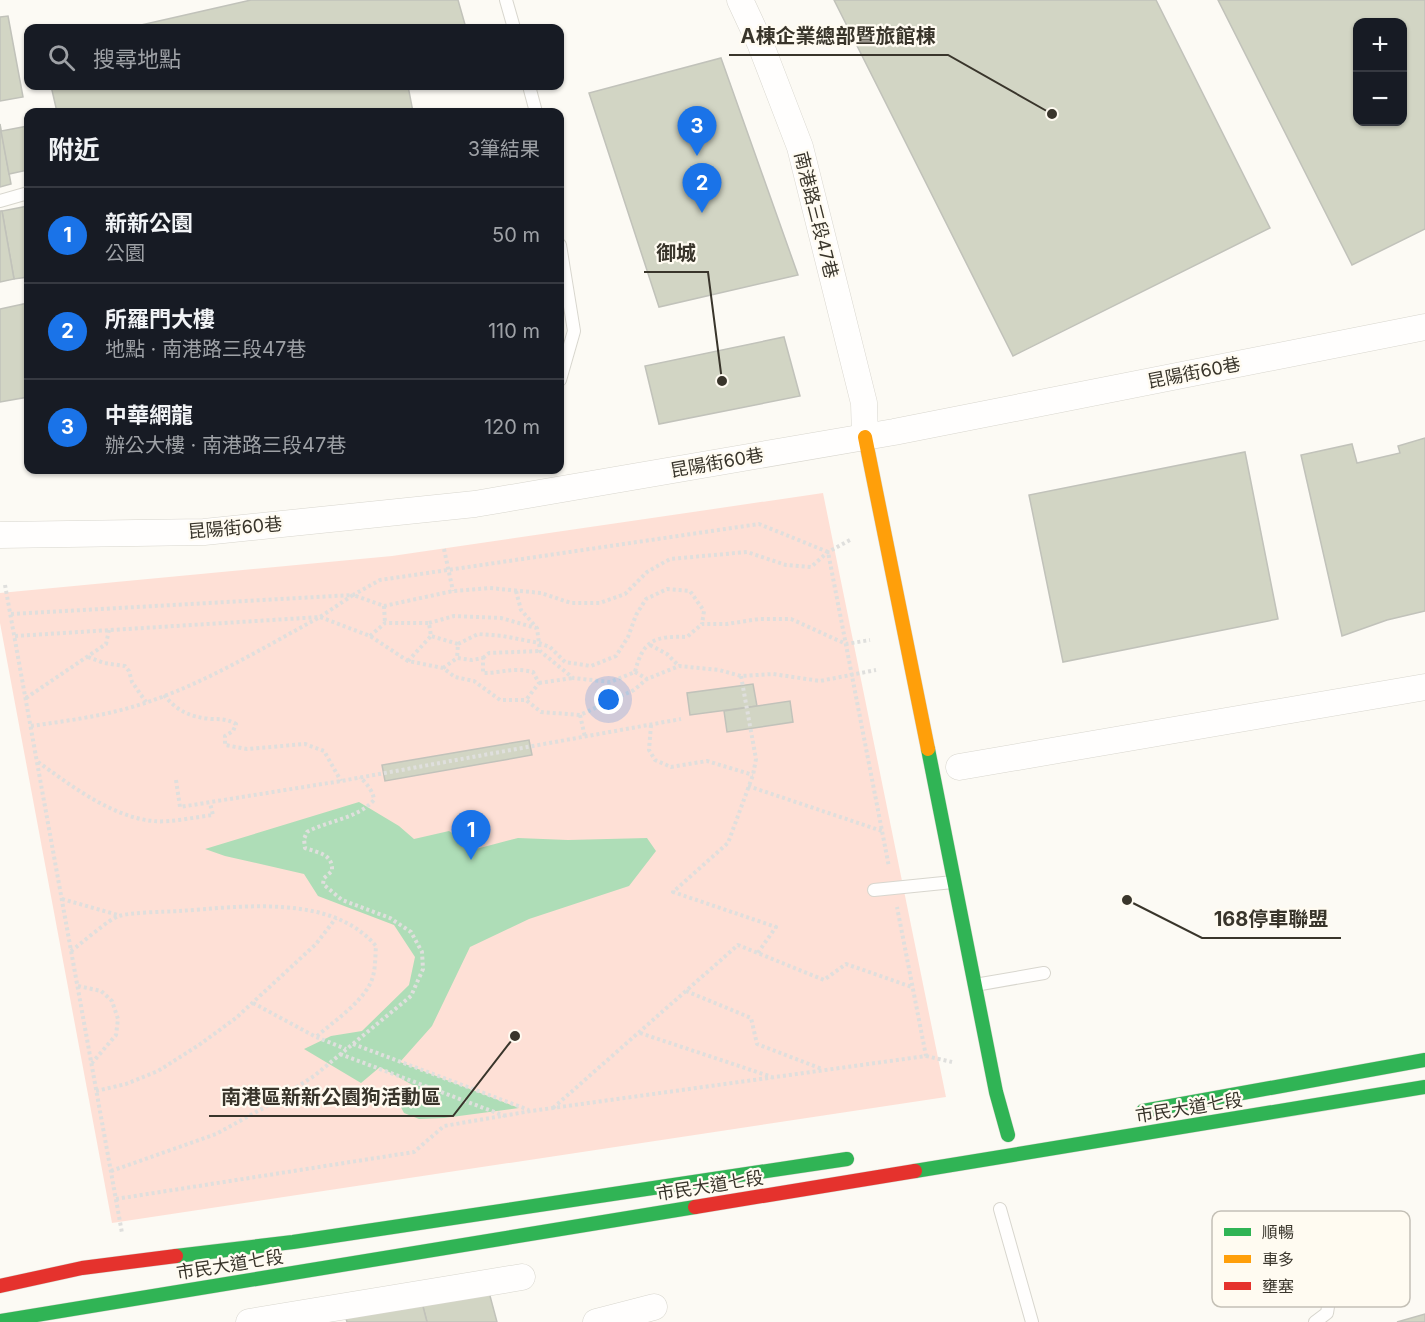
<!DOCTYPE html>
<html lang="zh-TW">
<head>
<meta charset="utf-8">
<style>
	:root { --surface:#171b24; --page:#20242c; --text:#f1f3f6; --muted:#9ea1a6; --line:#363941; --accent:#1a73e8 }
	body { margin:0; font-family:Inter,"Noto Sans TC",sans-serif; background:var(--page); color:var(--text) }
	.controls { position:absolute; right:18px; top:18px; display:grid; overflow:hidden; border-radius:12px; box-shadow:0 2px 4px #0004 }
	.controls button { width:54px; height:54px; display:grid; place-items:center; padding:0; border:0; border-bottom:2px solid var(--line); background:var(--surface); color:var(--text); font:30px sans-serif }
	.you { position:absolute; left:609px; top:700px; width:21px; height:21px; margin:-15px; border:4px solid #fff; border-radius:50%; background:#1a73e8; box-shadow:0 0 0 9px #1a73e833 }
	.badge { display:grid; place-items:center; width:39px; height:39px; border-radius:50%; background:var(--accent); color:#fff; font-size:20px; font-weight:700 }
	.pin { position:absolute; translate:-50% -50px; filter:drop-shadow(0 2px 3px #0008) }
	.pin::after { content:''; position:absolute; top:32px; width:21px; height:18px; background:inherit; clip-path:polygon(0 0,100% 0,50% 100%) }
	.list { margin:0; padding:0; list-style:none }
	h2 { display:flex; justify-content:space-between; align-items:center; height:78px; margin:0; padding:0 24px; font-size:26px }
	h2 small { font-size:20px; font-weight:400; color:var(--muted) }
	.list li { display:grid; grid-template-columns:39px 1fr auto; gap:18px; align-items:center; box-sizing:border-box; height:96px; padding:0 24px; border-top:2px solid var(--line) }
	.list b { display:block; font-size:22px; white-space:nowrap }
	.list p { margin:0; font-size:20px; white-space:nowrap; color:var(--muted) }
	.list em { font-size:20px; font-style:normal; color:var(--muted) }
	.icon { flex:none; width:33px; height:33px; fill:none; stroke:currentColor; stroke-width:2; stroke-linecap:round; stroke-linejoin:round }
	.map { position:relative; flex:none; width:1425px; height:1322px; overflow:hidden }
	.search { position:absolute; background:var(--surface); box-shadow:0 2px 4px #0004; left:24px; top:24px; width:540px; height:66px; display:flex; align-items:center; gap:15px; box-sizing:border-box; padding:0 21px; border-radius:12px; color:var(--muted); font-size:22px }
	.panel { position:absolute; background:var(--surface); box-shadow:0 2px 4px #0004; left:24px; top:108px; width:540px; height:366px; border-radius:12px }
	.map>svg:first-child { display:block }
</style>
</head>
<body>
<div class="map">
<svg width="1425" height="1322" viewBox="0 0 1425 1322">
	<rect width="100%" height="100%" fill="#fcfaf4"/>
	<polygon fill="#fee0d6" points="823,493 946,1097 112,1223 0,623 0,593 392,556"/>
	<polygon fill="#aeddb7" points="359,802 399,826 414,839 449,831 476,849 518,838 568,840 647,838 656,851 629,886 529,919 470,947 432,1026 400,1062 519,1108 444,1118 419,1119 404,1113 395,1096 418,1088 380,1067 361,1083 304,1049 331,1036 362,1031 409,985 415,957 394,925 318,896 304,874 225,856 205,849"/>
	<g fill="#d2d5c4" stroke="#c1c2ba" stroke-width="1.5" fill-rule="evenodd">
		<polygon points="251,0 458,0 466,28 128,28"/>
		<polygon points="834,0 1156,0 1270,228 1013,356"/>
		<path d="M1218 0H1425V229L1352 265ZM1358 22H1402V122H1358Z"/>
		<polygon points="8,16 23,97 0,101 0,17"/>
		<polygon points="721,58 798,275 659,307 589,93"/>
		<polygon points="51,86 408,86 413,112 57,112"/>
		<polygon points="0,124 11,184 0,187"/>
		<polygon points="28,126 28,170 9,174 1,131"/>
		<polygon points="28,206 28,257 27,258 28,277 14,279 2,211"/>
		<polygon points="0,211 2,211 14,279 0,282"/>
		<polygon points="28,303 28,397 0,402 0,309"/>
		<polygon points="784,337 800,396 659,424 645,366"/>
		<polygon points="1425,438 1425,611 1387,620 1342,636 1301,455 1352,444 1357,463 1400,453 1398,446"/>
		<polygon points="1245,452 1278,619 1063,662 1029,495"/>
		<polygon points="753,684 757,706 690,715 687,693"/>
		<polygon points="790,701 793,722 727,732 724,711"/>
		<polygon points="529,740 532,755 385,781 382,765"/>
		<polygon points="486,1281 497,1322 427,1322 421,1299"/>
		<polygon points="420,1295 427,1322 347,1322 345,1315"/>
		<polygon points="1425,1314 1425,1322 1397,1322"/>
	</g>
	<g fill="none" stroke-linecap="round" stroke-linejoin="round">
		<g stroke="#d8d6ce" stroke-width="14">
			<g id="lane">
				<polyline points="506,0 514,28"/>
				<polyline points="529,86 536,112"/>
				<polyline points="0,201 28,193"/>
				<polyline points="560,245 574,331 560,380"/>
				<polyline points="874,890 953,882"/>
				<polyline points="975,985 1044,973"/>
				<polyline points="1000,1209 1032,1322"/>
				<polyline points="1315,1322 1327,1313 1334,1269"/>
			</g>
		</g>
		<g stroke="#d8d6ce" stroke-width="27">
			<g id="street">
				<polyline points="740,0 760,43 800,147 864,403 865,437"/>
				<polyline points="0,535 204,532 475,504 894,432 1425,327"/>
				<polyline points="959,767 1425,687"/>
				<polyline points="249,1322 522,1277"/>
				<polyline points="596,1322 654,1307"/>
			</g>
		</g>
		<g stroke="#d8d6ce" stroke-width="15">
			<g id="fast">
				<polyline points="928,749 996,1092 1008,1135"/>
				<polyline points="1143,1111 1425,1060"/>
				<polyline points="915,1171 1425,1087"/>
				<polyline points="176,1256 293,1242 847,1159"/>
				<polyline points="0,1321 695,1207"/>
			</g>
		</g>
		<g stroke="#d8d6ce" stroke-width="15">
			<polyline id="slow" points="865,437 928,749"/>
		</g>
		<g stroke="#d8d6ce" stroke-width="15">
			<g id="jam">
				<polyline points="695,1207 915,1171"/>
				<polyline points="0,1286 82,1268 176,1256"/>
			</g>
		</g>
		<g stroke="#dfdfdd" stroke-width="4" stroke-dasharray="3 3" stroke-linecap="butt">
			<polyline points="444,549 453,591"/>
			<polyline points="5,585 122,1233"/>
			<path d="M516 591 521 610 537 628 540 651 573 678 610 682 635 672C643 639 656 636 687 637L702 624H727L759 619H791L846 644 870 640"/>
			<polyline points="384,606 385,623"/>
			<polyline points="11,614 353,595 380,580 759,524 828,552 889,867"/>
			<polyline points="429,623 454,616 501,618 536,628"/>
			<polyline points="15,636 320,617 353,595 384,606 453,591 490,588 541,593 571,603 600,603 625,594 647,572 670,559 747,552 786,565 811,567 828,552 850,540"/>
			<path d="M370 636 385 623H429L431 636 458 644 457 658 472 660 483 658V673C503 673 511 667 533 672L539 683 526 700"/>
			<polyline points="458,644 478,634 503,636 539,643 550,647 565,662 591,666 616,656 628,637 636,615 646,599 667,589 690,591 704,611 702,624"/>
			<polyline points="650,645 667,654 679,666"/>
			<polyline points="88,657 104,663 125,666 129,671 132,682 146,702"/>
			<polyline points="483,658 489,653 540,651"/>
			<polyline points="408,661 431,636"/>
			<polyline points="443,668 457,658"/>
			<polyline points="635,672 647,679"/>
			<polyline points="741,676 756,759 753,775 728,843 673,892 776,927 757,954"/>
			<polyline points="539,683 573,678"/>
			<path d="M164 695C177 711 190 717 211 719 221 719 227 719 236 724L233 731 225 736V745L247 749 305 744 324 751 341 781"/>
			<polyline points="26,698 106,644 109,630"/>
			<polyline points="580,715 585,737"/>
			<polyline points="651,725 649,750 655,760 671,767 707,761 753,775"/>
			<path d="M31 726C59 722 89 718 117 711 188 694 257 651 320 617L370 636 408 661 443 668 455 677 474 681 500 700H526L541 712 580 715 634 690 647 679 679 666 719 670 741 676 773 674 820 681 876 670"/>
			<path d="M38 762C70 785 112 817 153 821 170 823 195 817 213 815L210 803"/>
			<polyline points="176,780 180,807 341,781 681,719"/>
			<polyline points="748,786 882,831"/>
			<polyline points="62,899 118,915"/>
			<path d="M71 951C82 943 109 919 119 916 132 912 164 912 179 911 240 907 331 893 376 946 375 957 376 973 370 984 359 1005 334 1021 316 1037"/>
			<polyline points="78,986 101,991 112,1001 118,1019 116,1035 92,1063"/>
			<polyline points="686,991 751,1018 757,1044 822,1069"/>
			<polyline points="253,1003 316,1037 346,1049"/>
			<polyline points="640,1033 772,1077"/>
			<polyline points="353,1044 529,1110"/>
			<polyline points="926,1056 952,1062"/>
			<polyline points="96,1091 126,1084 158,1071 199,1045 236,1018 316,944 336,918"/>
			<polyline points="553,1108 738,945 824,980 846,964 912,987"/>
			<path d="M111 1171 216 1134 269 1105 314 1076 411 996 423 969 422 952 411 932 390 918 342 900 323 884 324 878 332 871C333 854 319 853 305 848L304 839 307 832C329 820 357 819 374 800 373 791 367 784 360 777"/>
			<polyline points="116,1199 414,1152 444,1126 531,1111 926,1056 897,907"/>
		</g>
		<use href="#lane" stroke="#fffefd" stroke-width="12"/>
		<use href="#street" stroke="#fffefd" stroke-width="26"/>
		<use href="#fast" stroke="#30b455" stroke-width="14"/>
		<use href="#slow" stroke="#ff9f0a" stroke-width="14"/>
		<use href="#jam" stroke="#e5322d" stroke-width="14"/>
		<polyline stroke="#dfdfdd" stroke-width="4" stroke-dasharray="3 3" stroke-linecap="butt" points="340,1054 505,1116"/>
	</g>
	<g text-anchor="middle" stroke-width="4.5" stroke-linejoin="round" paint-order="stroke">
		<g font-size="18" fill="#39352b" stroke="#fffbf1">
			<text transform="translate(816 215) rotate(76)" y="6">南港路三段47巷</text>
			<text transform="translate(1194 373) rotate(-11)" y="6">昆陽街60巷</text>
			<text transform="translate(717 463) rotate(-10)" y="6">昆陽街60巷</text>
			<text transform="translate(235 528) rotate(-5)" y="6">昆陽街60巷</text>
			<text transform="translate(1189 1108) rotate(-9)" y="6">市民大道七段</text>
			<text transform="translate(710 1186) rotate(-9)" y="6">市民大道七段</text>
			<text transform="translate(230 1265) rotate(-9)" y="6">市民大道七段</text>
		</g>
	</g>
	<rect x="1212" y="1211" width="198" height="96" rx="9" fill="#fffbf1" stroke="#c4c0b6" stroke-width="1.5"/>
	<rect x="1224" y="1228" width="27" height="8" fill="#30b455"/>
	<rect x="1224" y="1255" width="27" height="8" fill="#ff9f0a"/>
	<rect x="1224" y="1282" width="27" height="8" fill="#e5322d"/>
	<g font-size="16" fill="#39352b">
		<text x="1262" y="1238">順暢</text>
		<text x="1262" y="1265">車多</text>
		<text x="1262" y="1292">壅塞</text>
	</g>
	<path fill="none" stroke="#39352b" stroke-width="2" d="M1052 114L948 55H729M722 381L708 272H644M1127 900L1202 938H1341M515 1036L453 1116H209"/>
	<g fill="#39352b" stroke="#fffbf1" stroke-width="2">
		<circle cx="1052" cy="114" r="6"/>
		<circle cx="722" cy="381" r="6"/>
		<circle cx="1127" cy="900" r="6"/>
		<circle cx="515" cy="1036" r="6"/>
	</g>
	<g font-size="20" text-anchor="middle" font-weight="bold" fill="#39352b" stroke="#fffbf1" stroke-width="4.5" stroke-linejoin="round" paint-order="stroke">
		<text x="838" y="43">A棟企業總部暨旅館棟</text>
		<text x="676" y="260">御城</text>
		<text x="1271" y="926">168停車聯盟</text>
		<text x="331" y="1104">南港區新新公園狗活動區</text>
	</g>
</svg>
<div class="controls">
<button>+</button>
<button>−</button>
</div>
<div class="you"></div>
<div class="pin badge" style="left:471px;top:860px">1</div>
<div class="pin badge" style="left:702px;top:213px">2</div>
<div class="pin badge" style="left:697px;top:156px">3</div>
<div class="search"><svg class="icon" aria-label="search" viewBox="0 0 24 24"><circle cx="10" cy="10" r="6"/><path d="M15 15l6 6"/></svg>搜尋地點</div>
<section class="panel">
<h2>附近<small>3筆結果</small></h2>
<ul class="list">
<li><span class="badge">1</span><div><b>新新公園</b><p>公園</p></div><em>50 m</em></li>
<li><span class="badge">2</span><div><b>所羅門大樓</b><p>地點 · 南港路三段47巷</p></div><em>110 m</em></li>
<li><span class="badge">3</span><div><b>中華網龍</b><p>辦公大樓 · 南港路三段47巷</p></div><em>120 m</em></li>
</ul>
</section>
</div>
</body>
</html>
